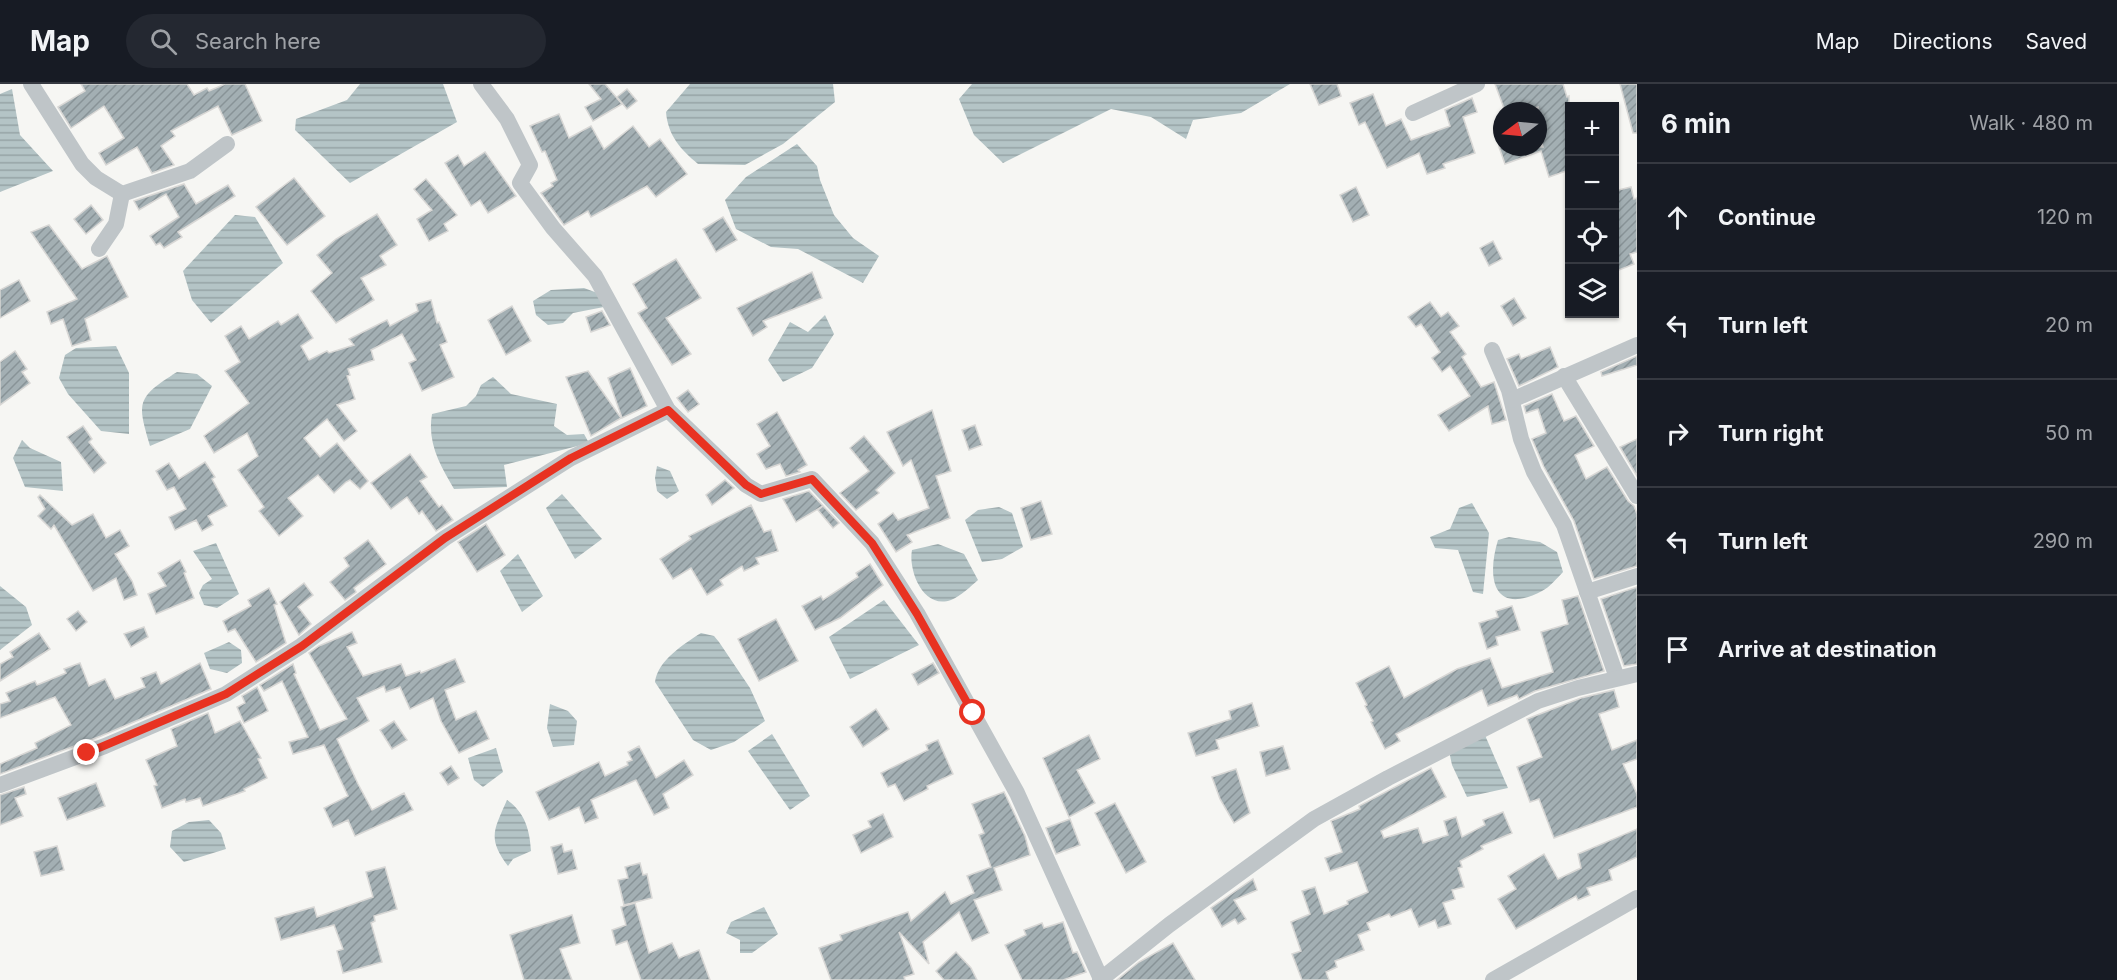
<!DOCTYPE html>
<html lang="en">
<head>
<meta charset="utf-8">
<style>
	:root { --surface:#171b24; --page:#242831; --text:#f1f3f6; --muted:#9ea1a6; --line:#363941 }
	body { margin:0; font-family:Inter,sans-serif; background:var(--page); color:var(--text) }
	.controls { position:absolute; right:18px; top:18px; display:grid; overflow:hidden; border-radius:0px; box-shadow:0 2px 4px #0004 }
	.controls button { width:54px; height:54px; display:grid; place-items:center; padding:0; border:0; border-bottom:2px solid var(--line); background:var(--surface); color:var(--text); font:30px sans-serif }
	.compass { position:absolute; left:1493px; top:18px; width:54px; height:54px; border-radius:50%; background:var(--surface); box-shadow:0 2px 4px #0004; rotate:254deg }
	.stop { position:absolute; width:18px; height:18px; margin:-14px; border:4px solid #e83221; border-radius:50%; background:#fff }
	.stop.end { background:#e83221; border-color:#fff; box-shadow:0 2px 6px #0008 }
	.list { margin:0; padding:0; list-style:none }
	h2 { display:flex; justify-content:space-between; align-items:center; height:78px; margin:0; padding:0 24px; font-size:26px }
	h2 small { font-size:20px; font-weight:400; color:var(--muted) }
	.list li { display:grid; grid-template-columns:39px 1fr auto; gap:18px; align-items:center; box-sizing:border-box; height:108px; padding:0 24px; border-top:2px solid var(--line) }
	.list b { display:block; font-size:22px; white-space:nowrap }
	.list em { font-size:20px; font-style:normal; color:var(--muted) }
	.icon { flex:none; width:33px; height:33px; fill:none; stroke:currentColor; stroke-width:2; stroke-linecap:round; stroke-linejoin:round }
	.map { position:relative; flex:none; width:1637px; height:896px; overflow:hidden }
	header { display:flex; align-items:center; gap:36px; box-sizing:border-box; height:84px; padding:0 30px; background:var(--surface); border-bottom:2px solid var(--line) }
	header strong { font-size:28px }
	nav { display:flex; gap:33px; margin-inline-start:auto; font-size:21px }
	.search { width:420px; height:54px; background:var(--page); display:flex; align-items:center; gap:15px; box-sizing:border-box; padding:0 21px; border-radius:33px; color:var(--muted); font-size:22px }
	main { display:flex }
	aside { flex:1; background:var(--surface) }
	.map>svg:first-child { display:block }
</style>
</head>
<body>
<header>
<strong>Map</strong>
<div class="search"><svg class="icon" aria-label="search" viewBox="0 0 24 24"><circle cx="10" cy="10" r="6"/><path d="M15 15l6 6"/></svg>Search here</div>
<nav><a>Map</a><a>Directions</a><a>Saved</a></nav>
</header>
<main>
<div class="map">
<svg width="1637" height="896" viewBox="0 0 1637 896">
	<defs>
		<pattern id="water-rules" width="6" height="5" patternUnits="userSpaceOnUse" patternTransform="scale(1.5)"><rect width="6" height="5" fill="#b4c4c6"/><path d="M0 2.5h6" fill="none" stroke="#96a4a6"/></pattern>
		<pattern id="building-hatch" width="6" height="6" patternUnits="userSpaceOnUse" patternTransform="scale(1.5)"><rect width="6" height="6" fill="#a3afb3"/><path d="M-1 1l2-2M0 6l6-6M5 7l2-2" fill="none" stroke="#889397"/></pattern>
	</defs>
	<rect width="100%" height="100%" fill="#f6f6f3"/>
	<g fill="url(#water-rules)">
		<polygon points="360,0 443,0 457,38 350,99 295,46 296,35 347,16"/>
		<path d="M690 0H833L835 18 783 60 745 81 698 80C681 66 668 52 666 28Z"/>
		<polygon points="972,0 1290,0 1241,29 1193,36 1186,55 1151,33 1111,25 1003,79 974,51 959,15"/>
		<polygon points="12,5 20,51 53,87 0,108 0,10"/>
		<polygon points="797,60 817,82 820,96 834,131 853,154 879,172 863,199 798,165 771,163 736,145 725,116 746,93"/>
		<polygon points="235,131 255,133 283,179 211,239 192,216 183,187"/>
		<polygon points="584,204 600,210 609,222 573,229 563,239 548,241 536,231 533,217 551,206"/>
		<polygon points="825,231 834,250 812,284 783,298 768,276 790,238 808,248"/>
		<polygon points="116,262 129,289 129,350 101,347 68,310 59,294 65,271 76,264"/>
		<path d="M177 288 197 290 212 302 190 345 150 362C137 318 136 314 177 288Z"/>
		<path d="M493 293 511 310 557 320 554 342 567 351 584 350 589 359 504 381 507 403 454 405C440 381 427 359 432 330L466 322 476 312 481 301Z"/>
		<polygon points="22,356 30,364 61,378 63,407 25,403 13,374"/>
		<polygon points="657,382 670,387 679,407 667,415 657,407 655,394"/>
		<polygon points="562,410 602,455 575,475 546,424"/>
		<polygon points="1472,419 1489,449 1483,510 1473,508 1458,466 1435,464 1430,453 1450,445 1459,424"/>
		<polygon points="999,423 1012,429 1023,463 1002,475 982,478 965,436 978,426"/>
		<path d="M1509 453 1540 458 1557 468 1563 488C1557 494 1550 503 1542 507 1494 532 1486 495 1498 456Z"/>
		<polygon points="216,459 239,510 217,524 204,521 199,509 203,501 212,495 193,467"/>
		<path d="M938 460 964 470 978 496C971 502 961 512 951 516 923 526 908 486 912 466Z"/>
		<polygon points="518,470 543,512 522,528 500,487"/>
		<polygon points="0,502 26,523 32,541 0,566"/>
		<polygon points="884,516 919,561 850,595 829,553"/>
		<path d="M701 549 714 552 719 558 750 604 765 637 734 658 711 666 693 656 655 598C658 576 684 560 701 549Z"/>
		<polygon points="229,558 241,566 242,579 227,589 210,585 204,569"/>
		<polygon points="550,620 568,627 577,637 574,661 553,663 547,644"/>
		<polygon points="1484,649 1508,704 1467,713 1452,681 1449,667"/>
		<polygon points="772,650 810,712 790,726 748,667"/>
		<polygon points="496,664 503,688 483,703 474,696 468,674"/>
		<path d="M507 716C525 728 530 747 531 767L513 775 508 782C487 754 494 746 507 716Z"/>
		<polygon points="209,736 221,749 226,765 184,778 170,763 172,747 189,738"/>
		<polygon points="764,823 778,850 752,869 740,869 740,856 726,849 731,838"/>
	</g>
	<g fill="url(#building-hatch)" stroke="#d8d7d5" stroke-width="1.5">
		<polygon points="81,0 187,0 194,11 207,4 209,7 225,0 245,0 262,37 232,51 218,22 171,47 175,52 161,62 174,81 152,89 137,63 106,81 99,69 124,54 104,22 71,44 58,23 85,7"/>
		<polygon points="589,0 605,0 622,20 593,37 585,23 601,15"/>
		<polygon points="1310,0 1337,0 1341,12 1319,21"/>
		<polygon points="1495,0 1563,0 1567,13 1569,12 1569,86 1549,93 1541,67 1505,80 1499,63 1543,63 1538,46 1538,23 1526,27 1505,27"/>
		<polygon points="1620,0 1637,0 1637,49 1633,49"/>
		<polygon points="627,5 637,17 627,25 617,13"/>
		<polygon points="1373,10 1386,42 1401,35 1411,56 1450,42 1445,26 1472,14 1477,28 1463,33 1475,69 1443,80 1445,84 1427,90 1419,69 1387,84 1365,38 1359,41 1350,19"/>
		<polygon points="559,30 569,54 591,42 604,65 633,42 649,63 660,55 687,90 656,113 647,102 591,133 588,127 564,141 541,109 553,102 551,99 557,96 545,67 542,68 530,42"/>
		<polygon points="485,68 516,112 488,129 480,116 471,122 445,79 458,71 464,82"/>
		<polygon points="294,94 325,132 287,161 256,123"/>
		<polygon points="426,95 457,131 444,140 448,147 429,157 417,135 432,126 414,105"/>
		<polygon points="184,100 196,120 228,101 235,112 178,148 182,153 164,164 160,159 156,161 150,152 179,133 166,110 139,126 134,117"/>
		<polygon points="1356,103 1369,131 1353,138 1340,111"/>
		<polygon points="1631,103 1634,115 1637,114 1637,168 1630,170 1634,180 1614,188 1614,107"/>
		<polygon points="91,121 103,136 86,150 74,135"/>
		<polygon points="377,130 397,161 380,172 386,181 361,194 374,216 336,239 311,207 332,189 317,171 336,155"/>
		<polygon points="723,133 737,156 716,168 703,145"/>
		<polygon points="49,141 82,185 107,172 128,213 85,235 91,256 72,262 63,235 51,240 47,228 77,215 31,148"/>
		<polygon points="1493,157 1502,175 1489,182 1480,164"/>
		<polygon points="676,175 701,214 666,234 691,270 672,281 638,229 647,224 633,200"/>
		<polygon points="812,188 822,214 763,237 767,243 753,252 737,224"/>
		<polygon points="19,196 30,217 0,234 0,206"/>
		<polygon points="1514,214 1526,234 1513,242 1501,222"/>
		<polygon points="431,216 437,239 439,238 447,258 440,261 454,293 422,307 409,279 416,276 402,250 371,266 374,276 348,285 350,291 347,292 355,315 337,321 357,347 344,357 327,335 304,354 320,373 337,359 368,397 360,405 350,396 346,398 334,409 318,391 288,414 303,432 279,452 259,427 264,423 238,386 258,372 247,349 214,369 204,352 249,319 225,287 240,278 225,252 241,242 249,255 278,237 281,241 298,230 313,254 301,262 309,276 327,267 329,269 354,261 349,255 387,236 390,242 418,227 416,220"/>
		<polygon points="1430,218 1441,233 1448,228 1459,242 1450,248 1466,270 1462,273 1481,303 1494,298 1506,336 1492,340 1488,322 1449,347 1438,331 1470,312 1450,282 1442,288 1432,274 1440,268 1421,240 1416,243 1408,233"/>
		<polygon points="512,222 531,257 506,271 488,236"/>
		<polygon points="602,227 610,241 591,248 586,233"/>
		<polygon points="1550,263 1558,283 1519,302 1507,275 1519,270 1521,275"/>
		<polygon points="15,267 27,285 22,288 30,299 0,321 0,278"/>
		<polygon points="1637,272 1637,281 1602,292 1601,288"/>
		<polygon points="630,284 647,322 622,334 608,294"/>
		<polygon points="588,287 621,334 591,352 566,293"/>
		<polygon points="688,306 699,320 688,328 677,314"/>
		<polygon points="1552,310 1564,337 1576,332 1594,362 1575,371 1586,395 1607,383 1628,417 1634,422 1637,430 1637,482 1594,495 1574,437 1544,383 1532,355 1546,349 1538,325 1526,329 1524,322"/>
		<polygon points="932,326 951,387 936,392 950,434 907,451 912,458 896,468 878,440 893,429 898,436 929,424 911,376 903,382 887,348"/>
		<polygon points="777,328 807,381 798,386 800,388 786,392 780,380 766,385 757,370 770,362 757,340"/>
		<polygon points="975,341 982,361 969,366 962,346"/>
		<polygon points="83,342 92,355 89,358 106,379 94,389 67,353"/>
		<polygon points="864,352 895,389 876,406 879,409 856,426 840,409 869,387 850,364"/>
		<polygon points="1637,355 1637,392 1620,363"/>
		<polygon points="410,370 427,393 420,397 439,423 442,421 453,436 436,447 422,427 419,430 407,413 391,425 371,399"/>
		<polygon points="205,378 215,393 212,395 227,422 208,432 213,441 202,447 196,436 175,446 169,433 186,425 174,403 167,406 156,387 169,379 179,395"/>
		<polygon points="725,396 734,404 712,421 706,411"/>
		<polygon points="809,407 839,439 833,444 818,426 823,422 796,438 783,415"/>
		<polygon points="40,411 72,441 93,430 106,454 120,446 129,462 115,470 132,497 137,511 124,516 116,494 93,507 54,441 51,445 38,432 45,425 38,413"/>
		<polygon points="1041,417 1052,450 1031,456 1021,424"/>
		<polygon points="751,421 764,448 771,446 778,467 756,474 759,480 744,487 742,482 720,496 723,501 707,511 691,484 673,495 660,475 691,455 689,452"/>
		<polygon points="486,440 505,471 477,488 458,458"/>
		<polygon points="368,456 386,480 354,504 356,508 345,516 330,498 349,482 344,474"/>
		<polygon points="180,476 186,488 184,489 194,514 156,530 148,510 166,502 158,489"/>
		<polygon points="870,480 883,501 840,534 815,546 802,522 821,512 823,516 858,493 856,489"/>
		<polygon points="304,499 313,511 298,523 311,540 299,551 280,518"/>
		<polygon points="1637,503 1637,580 1624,582 1601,515"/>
		<polygon points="269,504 277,520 274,521 286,559 256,578 235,545 228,548 223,537 251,522 248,516"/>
		<polygon points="1578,512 1604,587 1535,607 1519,615 1517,611 1488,622 1482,606 1396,650 1400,657 1385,665 1371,638 1373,637 1365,622 1367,621 1356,599 1389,582 1404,614 1457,585 1490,574 1502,604 1553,588 1541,548 1568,540 1562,516"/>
		<polygon points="1512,522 1520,546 1496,553 1498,561 1487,565 1479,539 1498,533 1496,527"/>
		<polygon points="78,527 87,538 76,547 67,535"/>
		<polygon points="776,535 798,577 759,597 738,555"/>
		<polygon points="144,543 148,553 131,563 124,550"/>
		<polygon points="352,548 357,559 347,563 363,592 401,580 406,592 420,587 421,589 455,575 465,598 445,606 456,636 476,627 489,655 459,669 441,637 433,614 410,625 400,603 386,608 384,602 357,614 369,637 337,655 358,700 372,726 404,709 413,726 355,752 348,736 333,743 324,724 348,712 324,661 293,670 289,658 308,653 282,597 264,607 260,601 293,580 296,589 294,590 320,646 347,635 309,569 319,562"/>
		<polygon points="39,549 50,565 0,597 0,580 13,573 10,568"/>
		<polygon points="80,579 89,602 105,595 115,615 145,603 141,594 156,588 161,600 200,579 211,605 101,652 0,690 0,680 37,664 35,659 71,641 55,613 0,634 0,620 10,617 6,609 35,597 37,601 66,589 64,585"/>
		<polygon points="933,579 939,589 918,601 912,590"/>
		<polygon points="257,603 268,627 244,639 237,623 245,619 242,612"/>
		<polygon points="1614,606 1619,623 1599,630 1612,666 1637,656 1637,675 1623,680 1637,710 1637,723 1554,754 1539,715 1530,718 1517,683 1542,673 1527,635 1581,614"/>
		<polygon points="1252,619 1259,642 1216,656 1219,665 1196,672 1188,649 1231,635 1229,627"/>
		<polygon points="876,625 889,645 863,663 850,643"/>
		<polygon points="208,629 215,649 240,637 261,674 258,675 267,694 244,705 245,707 203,722 200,714 186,718 185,715 162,724 154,702 157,701 146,676 177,662 171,645"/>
		<polygon points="394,637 407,656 392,665 380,646"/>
		<polygon points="1089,651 1100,675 1077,686 1095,719 1069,733 1043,674"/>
		<polygon points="938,656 953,690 927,702 928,705 904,717 895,700 888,703 881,689 928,666 926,661"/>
		<polygon points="639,662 656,694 684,676 693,691 663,710 669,724 654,731 636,696 591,716 598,734 585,739 579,723 549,736 536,708 599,678 605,692 628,681 627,678 632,676 628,668"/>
		<polygon points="1283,662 1290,685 1266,692 1260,668"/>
		<polygon points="451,682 459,694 448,701 440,689"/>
		<polygon points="1431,684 1446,713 1381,747 1384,754 1418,744 1423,759 1448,751 1444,737 1456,733 1462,753 1485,741 1483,736 1503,728 1512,749 1481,762 1483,765 1460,777 1462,783 1458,784 1464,803 1452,806 1455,815 1443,819 1451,840 1438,844 1435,836 1419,843 1411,825 1391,833 1389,830 1367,839 1370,846 1358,851 1364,866 1335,877 1337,883 1326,888 1329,896 1302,896 1292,870 1301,867 1291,838 1310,830 1302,807 1315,803 1324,830 1348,820 1347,817 1368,808 1357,778 1330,787 1325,774 1342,768 1331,737 1360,725 1359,722"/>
		<polygon points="1236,685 1250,729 1234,739 1220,715 1212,693"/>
		<polygon points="96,699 105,722 67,736 58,714"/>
		<polygon points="24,703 26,710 15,714 23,732 0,741 0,711"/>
		<polygon points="1004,708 1025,752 1030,771 994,784 1002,806 974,816 989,849 972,857 959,828 923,858 929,880 899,848 914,890 904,893 905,896 831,896 819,864 842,856 840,851 908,828 911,837 945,808 951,820 974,809 967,792 991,783 979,751 984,749 972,720"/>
		<polygon points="1115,719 1146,778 1126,789 1095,729"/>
		<polygon points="883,730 893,753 861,769 853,751 871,743 868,737"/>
		<polygon points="1070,735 1080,761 1056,770 1046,744"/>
		<polygon points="1637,745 1637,773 1609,786 1612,796 1587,804 1590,811 1578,816 1576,812 1516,845 1498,815 1516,805 1508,792 1544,770 1558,795 1581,784 1578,770"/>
		<polygon points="562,760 564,768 572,766 577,785 558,790 551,763"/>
		<polygon points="57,762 64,786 41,792 34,768"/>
		<polygon points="640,779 643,791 647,790 652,814 624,821 618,796 628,794 625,783"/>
		<polygon points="385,783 397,825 374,832 375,837 371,839 382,878 343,889 337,867 343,865 334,841 281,856 275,834 314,823 317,833 373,813 366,788"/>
		<polygon points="1253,795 1257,806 1234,816 1246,835 1238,840 1235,835 1222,843 1211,824"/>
		<polygon points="635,819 649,869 672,859 679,874 699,866 710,896 641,896 627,857 616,861 612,846 626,841 621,823"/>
		<polygon points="572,831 580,859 560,865 572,896 524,896 510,851"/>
		<polygon points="1063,838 1073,869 1077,868 1086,888 1063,896 1022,896 1005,861 1026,851 1024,846 1042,839 1044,844"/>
		<polygon points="1173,859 1195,896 1117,896 1139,878"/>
		<polygon points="956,868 971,884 977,896 944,896 936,887"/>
	</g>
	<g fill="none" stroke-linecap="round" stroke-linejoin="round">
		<g stroke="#bfc5c8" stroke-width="16">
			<polyline points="31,0 82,80 96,94 122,110 190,87 227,60"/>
			<polyline points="481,0 507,35 530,81 520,99 553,144 595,192 668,326 746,401 761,410 812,395 872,459 917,529 1017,709 1101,895"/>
			<polyline points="1413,29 1477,0"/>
			<polyline points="99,165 116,140 122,110"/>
			<polyline points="1492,266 1509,306 1521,355 1534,388 1564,441 1617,594"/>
			<polyline points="1564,292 1637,412"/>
			<polyline points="1512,316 1637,261"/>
			<polyline points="1587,508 1637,492"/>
			<polyline points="0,701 105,662 226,610 301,562 445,454 571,374 668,326"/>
			<polyline points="1100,896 1169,841 1314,735 1388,694 1538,617 1578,604 1637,590"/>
			<polyline points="1493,896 1637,814"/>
		</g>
	</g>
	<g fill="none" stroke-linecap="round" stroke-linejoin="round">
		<polyline stroke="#e83221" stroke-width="8" points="87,669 226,610 302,562 445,454 571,374 668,326 746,401 761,410 812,395 872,459 917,530 973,629"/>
	</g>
</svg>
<div class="controls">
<button>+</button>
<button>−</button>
<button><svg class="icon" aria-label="locate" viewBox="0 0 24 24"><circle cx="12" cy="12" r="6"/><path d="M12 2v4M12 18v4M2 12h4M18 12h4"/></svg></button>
<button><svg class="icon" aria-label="layers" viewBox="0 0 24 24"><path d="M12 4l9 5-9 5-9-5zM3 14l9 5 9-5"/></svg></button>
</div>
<svg class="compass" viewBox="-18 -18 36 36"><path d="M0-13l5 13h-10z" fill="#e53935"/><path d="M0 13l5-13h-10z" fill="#9ea1a6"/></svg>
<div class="stop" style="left:973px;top:629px"></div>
<div class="stop end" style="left:87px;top:669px"></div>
</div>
<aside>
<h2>6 min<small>Walk · 480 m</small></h2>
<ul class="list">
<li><svg class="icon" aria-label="ahead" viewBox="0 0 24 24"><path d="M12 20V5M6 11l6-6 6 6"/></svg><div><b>Continue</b></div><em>120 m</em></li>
<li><svg class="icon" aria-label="left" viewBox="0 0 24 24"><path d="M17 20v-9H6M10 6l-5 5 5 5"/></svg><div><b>Turn left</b></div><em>20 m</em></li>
<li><svg class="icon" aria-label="right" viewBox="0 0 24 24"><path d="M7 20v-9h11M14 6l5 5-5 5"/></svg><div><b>Turn right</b></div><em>50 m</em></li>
<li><svg class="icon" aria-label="left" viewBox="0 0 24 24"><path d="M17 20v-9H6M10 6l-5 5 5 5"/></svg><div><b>Turn left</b></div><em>290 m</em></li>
<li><svg class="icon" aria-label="arrive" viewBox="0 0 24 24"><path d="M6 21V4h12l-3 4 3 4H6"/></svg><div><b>Arrive at destination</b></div></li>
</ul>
</aside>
</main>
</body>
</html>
